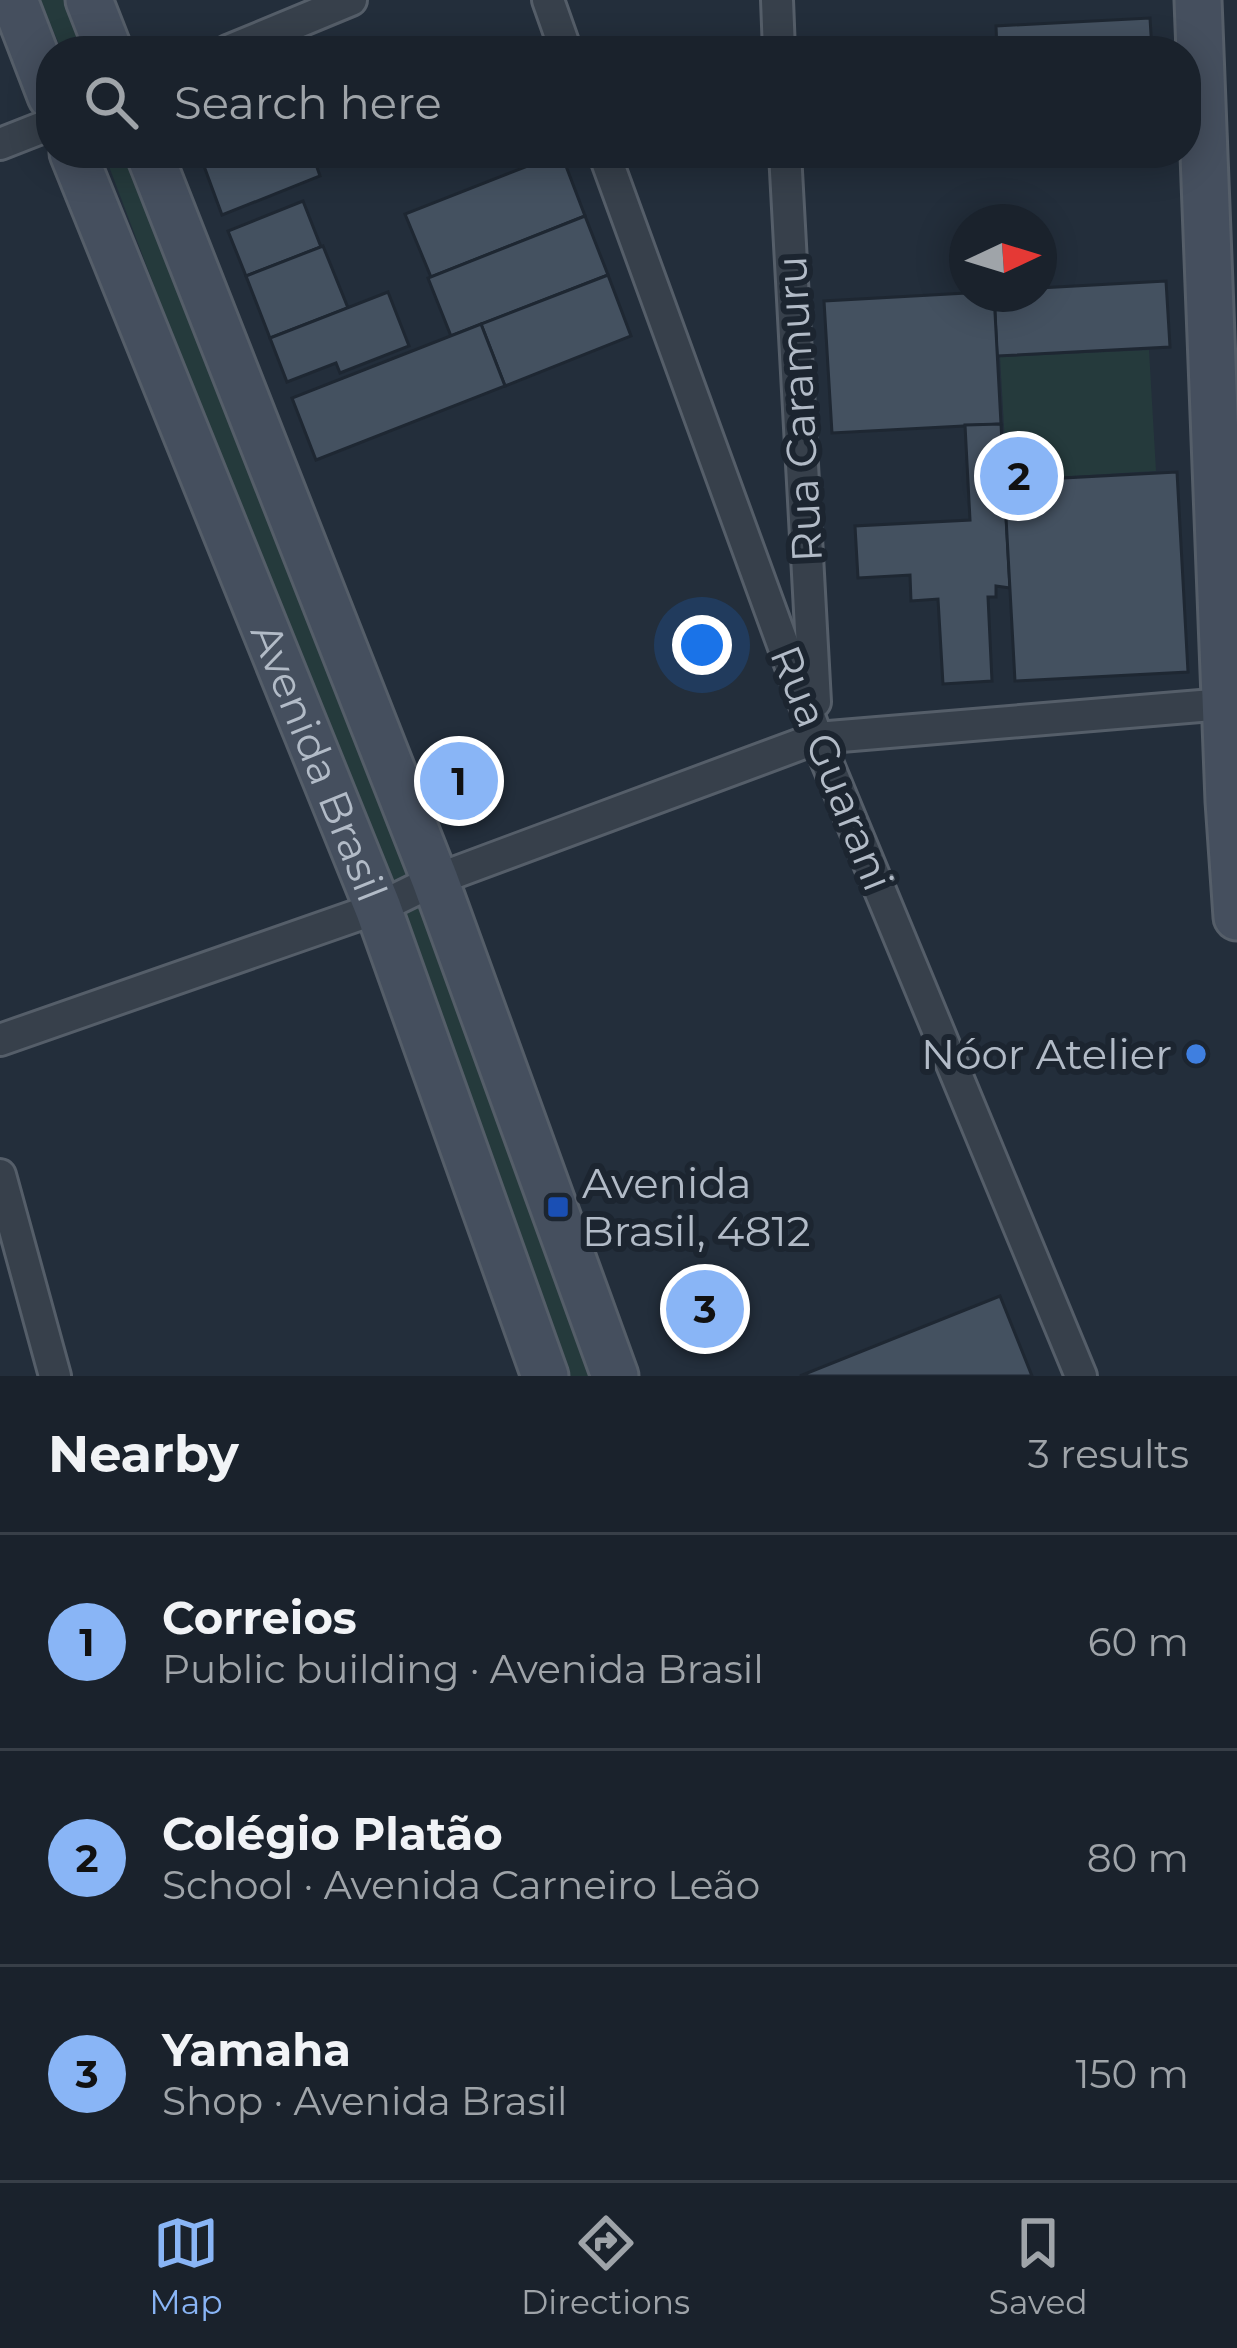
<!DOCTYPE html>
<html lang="en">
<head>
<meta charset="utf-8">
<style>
	:root { --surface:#1a222c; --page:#232a34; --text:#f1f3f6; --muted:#9fa4a9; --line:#383f48; --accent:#89b5f6 }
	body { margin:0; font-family:Montserrat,sans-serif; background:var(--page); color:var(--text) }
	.compass { position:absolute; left:949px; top:204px; width:108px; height:108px; border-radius:50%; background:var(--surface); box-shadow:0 6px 30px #0003; rotate:86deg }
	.you { position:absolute; left:702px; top:645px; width:42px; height:42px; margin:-30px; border:9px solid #fff; border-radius:50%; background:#1a73e8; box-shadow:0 0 0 18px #1a73e833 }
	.badge { display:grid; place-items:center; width:78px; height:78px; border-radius:50%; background:var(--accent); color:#111; font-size:39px; font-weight:700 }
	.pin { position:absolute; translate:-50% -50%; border:6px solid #fff; box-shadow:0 3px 12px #0006 }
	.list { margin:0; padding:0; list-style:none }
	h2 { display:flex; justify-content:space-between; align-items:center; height:156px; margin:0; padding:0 48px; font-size:51px }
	h2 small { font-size:39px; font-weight:400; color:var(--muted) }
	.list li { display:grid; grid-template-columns:78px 1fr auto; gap:36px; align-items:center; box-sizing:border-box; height:216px; padding:0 48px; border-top:3px solid var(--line) }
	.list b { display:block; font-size:45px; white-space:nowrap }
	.list p { margin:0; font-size:39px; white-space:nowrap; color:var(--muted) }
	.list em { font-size:39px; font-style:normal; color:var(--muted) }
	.icon { flex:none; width:66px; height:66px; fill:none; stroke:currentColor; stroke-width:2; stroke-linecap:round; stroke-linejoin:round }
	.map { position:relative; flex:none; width:1237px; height:1376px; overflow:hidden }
	.search { position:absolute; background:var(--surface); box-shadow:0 6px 30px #0003; left:36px; right:36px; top:36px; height:132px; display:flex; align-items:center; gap:30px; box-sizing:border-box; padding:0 42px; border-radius:48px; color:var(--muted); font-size:45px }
	.sheet { height:804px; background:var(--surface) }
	nav { display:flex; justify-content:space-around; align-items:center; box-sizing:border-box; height:168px; border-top:3px solid var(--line); background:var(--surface); font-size:33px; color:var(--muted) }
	nav a { display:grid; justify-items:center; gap:6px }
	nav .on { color:var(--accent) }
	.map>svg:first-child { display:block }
</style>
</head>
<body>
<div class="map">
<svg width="1237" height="1376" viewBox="0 0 1237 1376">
	<rect width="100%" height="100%" fill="#232e3b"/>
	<g fill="#253a3c">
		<polygon points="40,0 85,0 107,51 62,51"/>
		<polygon points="104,153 148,153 594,1376 556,1376 387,904"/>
		<polygon points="1149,350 1156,471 1007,480 1000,357"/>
	</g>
	<g fill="#445160" stroke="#1e2732" stroke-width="3">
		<polygon points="1150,18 1152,51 997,51 996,26"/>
		<polygon points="199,153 238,153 204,166"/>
		<polygon points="238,153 312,153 320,176 222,215 204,166"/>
		<polygon points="561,153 585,216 431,277 405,214"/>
		<polygon points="303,201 321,247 246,276 228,231"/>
		<polygon points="585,216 608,275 451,336 428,278"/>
		<polygon points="323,246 348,308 270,338 246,276"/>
		<polygon points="608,275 631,336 505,386 481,324"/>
		<polygon points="1166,281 1170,347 997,356 994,294 1039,294 1039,288"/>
		<polygon points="388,292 409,346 340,373 336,363 287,382 270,338"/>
		<polygon points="967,293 994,294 1001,424 832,433 824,301"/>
		<polygon points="481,324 505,386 316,460 292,398"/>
		<polygon points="1001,424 1010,588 996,586 996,597 988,597 992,681 943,684 938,599 911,601 910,575 858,578 855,526 970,520 965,425"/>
		<polygon points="1177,472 1188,672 1015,681 1004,481"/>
		<polygon points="1000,1296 1032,1376 800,1376"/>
	</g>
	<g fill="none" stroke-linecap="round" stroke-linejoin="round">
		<g stroke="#555e69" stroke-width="36">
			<g id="minor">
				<polyline points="548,0 566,51"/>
				<polyline points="777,0 779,51"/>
				<polyline points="228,51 351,0"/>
				<polyline points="0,144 51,124"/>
				<polyline points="604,153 817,738 1081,1376"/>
				<polyline points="785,153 815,702"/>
				<polyline points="0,1040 378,908 435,880 817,738 1237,703"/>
				<polyline points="0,1175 55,1376"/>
			</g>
		</g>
		<g stroke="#555e69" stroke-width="51">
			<g id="secondary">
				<polyline points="14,0 51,96"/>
				<polyline points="89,0 109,51"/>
				<polyline points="1198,0 1229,801 1237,917"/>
				<path id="s1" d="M73 153 378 908 545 1376"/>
				<polyline points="149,153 435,880 615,1376"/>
			</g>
		</g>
		<use href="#minor" stroke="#37404b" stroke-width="30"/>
		<use href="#secondary" stroke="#454f5e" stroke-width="45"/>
	</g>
	<circle fill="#3f7fe0" stroke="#1c2530" stroke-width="4.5" cx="1196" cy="1054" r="12"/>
	<rect fill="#1a4fb4" stroke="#1c2530" stroke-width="4.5" x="546" y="1195" width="24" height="24" rx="6"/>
	<g text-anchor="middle" stroke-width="12" stroke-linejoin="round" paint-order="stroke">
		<g font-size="42" fill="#b2bbc7" stroke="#1c2530">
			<text transform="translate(799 409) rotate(-93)" y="15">Rua Caramuru</text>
			<text dy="15" stroke="none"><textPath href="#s1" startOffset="657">Avenida Brasil</textPath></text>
			<text transform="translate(832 768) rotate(68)" y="15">Rua Guarani</text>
		</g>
		<g font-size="42" fill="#b2bbc7" stroke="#1c2530" text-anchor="end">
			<text x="1172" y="1069">Nóor Atelier</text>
			<text x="582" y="1198" text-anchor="start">Avenida<tspan x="582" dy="48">Brasil, 4812</tspan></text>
		</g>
	</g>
</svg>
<svg class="compass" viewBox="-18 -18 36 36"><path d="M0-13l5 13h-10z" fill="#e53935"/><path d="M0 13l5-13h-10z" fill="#9fa4a9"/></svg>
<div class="you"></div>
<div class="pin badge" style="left:459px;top:781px">1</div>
<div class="pin badge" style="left:1019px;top:476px">2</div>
<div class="pin badge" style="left:705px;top:1309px">3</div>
<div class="search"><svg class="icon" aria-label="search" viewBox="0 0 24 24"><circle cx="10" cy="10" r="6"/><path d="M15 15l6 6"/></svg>Search here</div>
</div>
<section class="sheet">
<h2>Nearby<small>3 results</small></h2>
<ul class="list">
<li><span class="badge">1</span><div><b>Correios</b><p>Public building · Avenida Brasil</p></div><em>60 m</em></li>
<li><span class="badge">2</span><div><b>Colégio Platão</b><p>School · Avenida Carneiro Leão</p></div><em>80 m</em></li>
<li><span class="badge">3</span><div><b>Yamaha</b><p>Shop · Avenida Brasil</p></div><em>150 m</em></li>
</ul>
</section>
<nav>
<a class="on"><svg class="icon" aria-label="map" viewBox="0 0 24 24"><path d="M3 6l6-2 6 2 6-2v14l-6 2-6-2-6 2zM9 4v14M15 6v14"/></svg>Map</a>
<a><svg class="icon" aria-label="directions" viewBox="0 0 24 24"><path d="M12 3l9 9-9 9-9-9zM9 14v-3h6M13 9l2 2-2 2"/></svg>Directions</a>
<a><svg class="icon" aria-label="saved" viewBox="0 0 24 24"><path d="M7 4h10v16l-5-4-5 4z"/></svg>Saved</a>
</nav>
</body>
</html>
